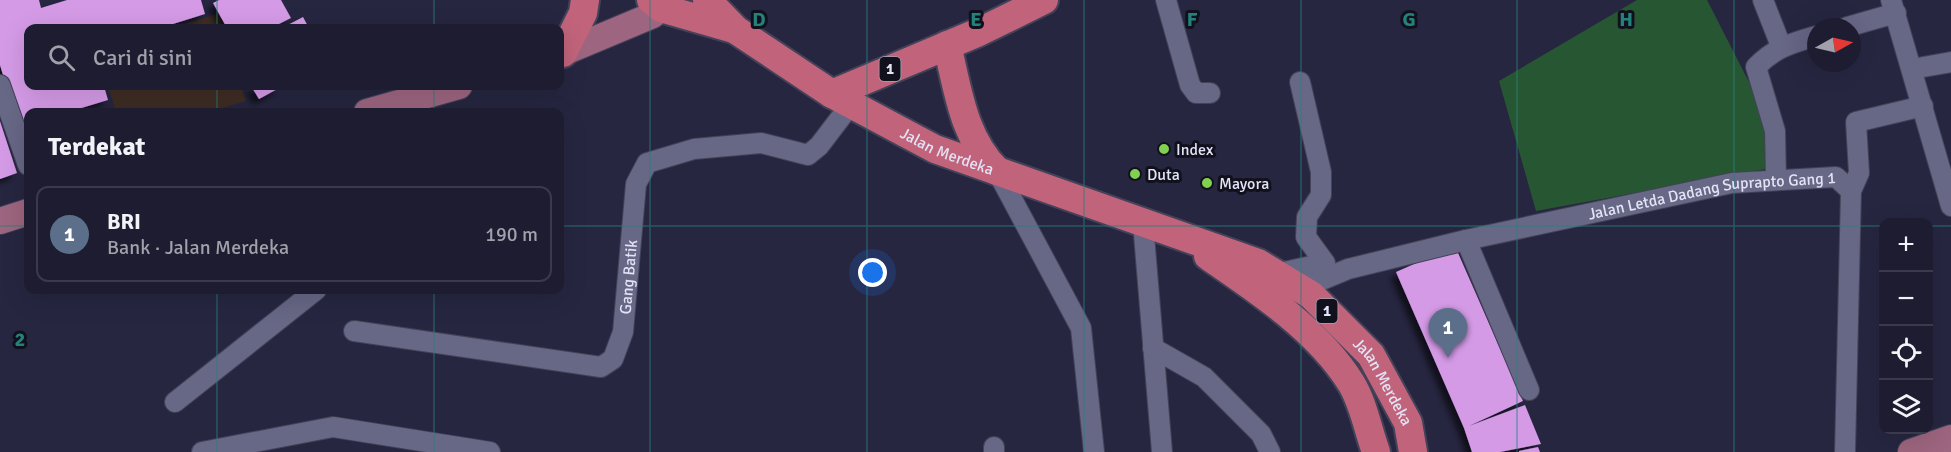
<!DOCTYPE html>
<html lang="id">
<head>
<meta charset="utf-8">
<style>
	:root { --surface:#1d1c31; --page:#2a293d; --text:#f1f3f6; --muted:#a0a1ab; --line:#3b3a4d; --accent:#d93025 }
	body { margin:0; font-family:Signika,sans-serif; background:var(--page); color:var(--text) }
	.controls { position:absolute; right:18px; bottom:18px; display:grid; overflow:hidden; border-radius:12px; box-shadow:0 6px 24px #0002 }
	.controls button { width:54px; height:54px; display:grid; place-items:center; padding:0; border:0; border-bottom:2px solid var(--line); background:var(--surface); color:var(--text); font:30px sans-serif }
	.compass { position:absolute; left:1807px; top:18px; width:54px; height:54px; border-radius:50%; background:var(--surface); box-shadow:0 6px 24px #0002; rotate:82deg }
	.you { position:absolute; left:873px; top:273px; width:21px; height:21px; margin:-15px; border:4px solid #fff; border-radius:50%; background:#1a73e8; box-shadow:0 0 0 9px #1a73e833 }
	.badge { display:grid; place-items:center; width:39px; height:39px; border-radius:50%; background:var(--accent); color:#fff; font-size:20px; font-weight:700 }
	.pin { position:absolute; translate:-50% -50px; filter:drop-shadow(0 2px 3px #0008) }
	.pin::after { content:''; position:absolute; top:32px; width:21px; height:18px; background:inherit; clip-path:polygon(0 0,100% 0,50% 100%) }
	.list { margin:0; padding:0; list-style:none }
	h2 { display:flex; justify-content:space-between; align-items:center; height:78px; margin:0; padding:0 24px; font-size:26px }
	h2 small { font-size:20px; font-weight:400; color:var(--muted) }
	.list li { display:grid; grid-template-columns:39px 1fr auto; gap:18px; align-items:center; box-sizing:border-box; height:96px; margin:0 12px 12px; padding:0 12px; border:2px solid var(--line); border-radius:12px }
	.list b { display:block; font-size:22px; white-space:nowrap }
	.list p { margin:0; font-size:20px; white-space:nowrap; color:var(--muted) }
	.list em { font-size:20px; font-style:normal; color:var(--muted) }
	.icon { flex:none; width:33px; height:33px; fill:none; stroke:currentColor; stroke-width:2; stroke-linecap:round; stroke-linejoin:round }
	.map { position:relative; flex:none; width:1951px; height:452px; overflow:hidden }
	.search { position:absolute; background:var(--surface); box-shadow:0 6px 24px #0002; left:24px; top:24px; width:540px; height:66px; display:flex; align-items:center; gap:15px; box-sizing:border-box; padding:0 21px; border-radius:12px; color:var(--muted); font-size:22px }
	.panel { position:absolute; background:var(--surface); box-shadow:0 6px 24px #0002; left:24px; top:108px; width:540px; height:186px; border-radius:12px }
	.map>svg:first-child { display:block }
</style>
</head>
<body>
<div class="map">
<svg width="1951" height="452" viewBox="0 0 1951 452">
	<defs>
		<filter id="shadow"><feDropShadow dx="-5.5" dy="5.5" stdDeviation="3" flood-color="#0009"/></filter>
	</defs>
	<rect width="100%" height="100%" fill="#272641"/>
	<g fill="#3e2d24">
		<polygon points="220,13 224,28 171,28"/>
		<polygon points="108,86 241,86 246,101 209,112 116,112"/>
	</g>
	<polygon fill="#275732" points="1637,0 1707,0 1774,131 1766,169 1536,211 1499,81"/>
	<g fill="#d49ae6" filter="url(#shadow)">
		<polygon points="0,0 39,0 41,8 67,0 201,0 205,14 160,28 28,28 28,86 104,86 108,100 68,112 28,112 28,125 19,128 0,65"/>
		<polygon points="219,0 281,0 291,18 271,28 227,28 213,3"/>
		<polygon points="303,17 309,28 282,28"/>
		<polygon points="251,86 283,86 259,99"/>
		<polygon points="0,121 17,173 0,179"/>
		<polygon points="1455,246 1523,401 1469,426 1525,405 1541,444 1500,452 1472,452 1464,428 1396,272"/>
		<polygon points="1538,447 1540,452 1519,452 1519,451"/>
	</g>
	<g fill="none" stroke-linecap="round" stroke-linejoin="round">
		<g stroke="#434258" stroke-width="22">
			<g id="minor">
				<polyline points="1166,0 1190,85 1196,93 1210,93"/>
				<polyline points="1763,0 1781,46"/>
				<polyline points="1891,0 1951,206"/>
				<polyline points="1847,27 1896,13"/>
				<polyline points="1912,69 1951,62"/>
				<polyline points="0,85 28,165"/>
				<polyline points="997,171 1081,328 1094,452"/>
				<path d="M1776 179 1775 131 1756 67C1774 48 1792 43 1816 36"/>
				<polyline points="1851,191 1859,173 1856,122 1923,106"/>
				<polyline points="1143,223 1162,452"/>
				<polyline points="1466,240 1529,390"/>
				<polyline points="1275,274 1325,263 1306,237 1307,217 1321,195 1321,172 1300,82"/>
				<path id="s1" d="M1300 289 1348 269 1466 240 1732 183 1836 177 1851 191 1845 452"/>
				<path id="s2" d="M354 331 601 367 613 359 623 332 636 184 647 163 694 149 761 143 808 155 819 146 851 104"/>
				<polyline points="1153,348 1204,377 1261,434 1270,452"/>
				<polyline points="175,402 316,290"/>
				<polyline points="202,452 333,427 490,452"/>
				<polyline points="994,452 994,447"/>
			</g>
		</g>
		<g stroke="#434258" stroke-width="28">
			<g id="major">
				<polyline points="560,54 653,15 667,0"/>
				<polyline points="367,112 459,86"/>
				<polyline points="0,221 28,212"/>
				<polyline points="1911,452 1951,438"/>
			</g>
		</g>
		<g stroke="#434258" stroke-width="32">
			<g id="highway">
				<polyline points="651,0 661,8 734,29"/>
				<path id="s3" d="M707 0 736 30 832 94 935 149 1258 263 1311 295 1371 355 1408 423 1413 452"/>
				<path d="M947 45C958 90 963 137 997 171"/>
				<polyline points="563,53 583,13 585,0"/>
				<polyline points="832,94 979,32 1044,0"/>
				<path d="M1208 256C1258 290 1319 331 1351 383 1363 402 1368 430 1376 452"/>
			</g>
		</g>
		<use href="#minor" stroke="#676786" stroke-width="20"/>
		<use href="#major" stroke="#9d657f" stroke-width="26"/>
		<use href="#highway" stroke="#c1647b" stroke-width="28"/>
	</g>
	<path fill="none" stroke="#24817c" stroke-width="1.5" stroke-opacity="0.55" d="M217 0V28M434 0V28M650 0V452M867 0V452M1084 0V452M1301 0V452M1517 0V452M1734 0V452M217 86V112M434 86V112M0 226H28M560 226H1884M1928 226H1951M217 290V452M434 290V452"/>
	<g fill="#82d04f" stroke="#11111d" stroke-width="2">
		<circle cx="1164" cy="149" r="6"/>
		<circle cx="1135" cy="174" r="6"/>
		<circle cx="1207" cy="183" r="6"/>
	</g>
	<g text-anchor="middle" stroke-width="6" stroke-linejoin="round" paint-order="stroke">
		<g fill="#11111d" stroke="#a3a4b4" stroke-width="1.5">
			<rect x="879.5" y="57" width="21" height="24" rx="4.5"/>
			<rect x="1316.5" y="299" width="21" height="24" rx="4.5"/>
		</g>
		<g font-size="15" font-weight="bold" fill="#e2e3f5">
			<text x="890" y="74">1</text>
			<text x="1327" y="316">1</text>
		</g>
		<g font-size="16" fill="#e2e3f5" stroke="#11111d" text-anchor="start">
			<text x="1176" y="155">Index</text>
			<text x="1147" y="180">Duta</text>
			<text x="1219" y="189">Mayora</text>
		</g>
		<g font-size="16" fill="#e2e3f5" stroke="#11111d">
			<text dy="6" stroke="none"><textPath href="#s3" startOffset="286">Jalan Merdeka</textPath></text>
			<text dy="6" stroke="none"><textPath href="#s1" startOffset="424">Jalan Letda Dadang Suprapto Gang 1</textPath></text>
			<text dy="6" stroke="none"><textPath href="#s2" startOffset="348">Gang Batik</textPath></text>
			<text dy="6" stroke="none"><textPath href="#s3" startOffset="792">Jalan Merdeka</textPath></text>
		</g>
	</g>
	<g font-size="20" text-anchor="middle" font-weight="bold" fill="#24817c" stroke="#11111d" stroke-width="6" stroke-linejoin="round" paint-order="stroke">
		<text x="759" y="26">D</text>
		<text x="976" y="26">E</text>
		<text x="1192" y="26">F</text>
		<text x="1409" y="26">G</text>
		<text x="1626" y="26">H</text>
		<text x="20" y="346">2</text>
	</g>
</svg>
<div class="controls">
<button>+</button>
<button>−</button>
<button><svg class="icon" aria-label="locate" viewBox="0 0 24 24"><circle cx="12" cy="12" r="6"/><path d="M12 2v4M12 18v4M2 12h4M18 12h4"/></svg></button>
<button><svg class="icon" aria-label="layers" viewBox="0 0 24 24"><path d="M12 4l9 5-9 5-9-5zM3 14l9 5 9-5"/></svg></button>
</div>
<svg class="compass" viewBox="-18 -18 36 36"><path d="M0-13l5 13h-10z" fill="#e53935"/><path d="M0 13l5-13h-10z" fill="#a0a1ab"/></svg>
<div class="you"></div>
<div class="pin badge" style="left:1448px;top:358px;background:#5c6f8a">1</div>
<div class="search"><svg class="icon" aria-label="search" viewBox="0 0 24 24"><circle cx="10" cy="10" r="6"/><path d="M15 15l6 6"/></svg>Cari di sini</div>
<section class="panel">
<h2>Terdekat<small></small></h2>
<ul class="list">
<li><span class="badge" style="background:#5c6f8a">1</span><div><b>BRI</b><p>Bank · Jalan Merdeka</p></div><em>190 m</em></li>
</ul>
</section>
</div>
</body>
</html>
